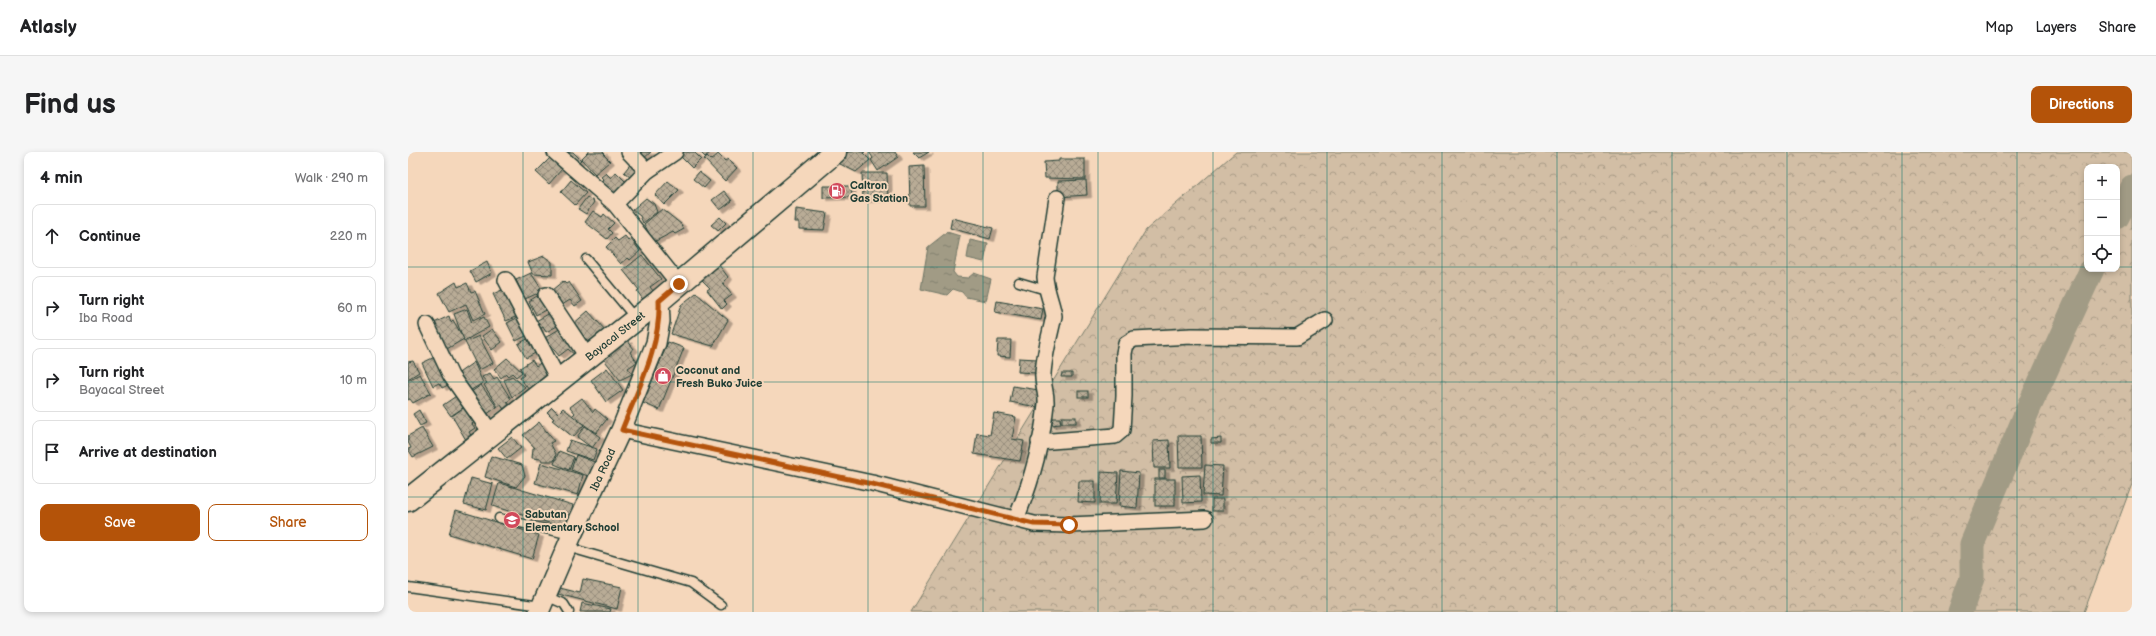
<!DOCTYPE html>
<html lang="en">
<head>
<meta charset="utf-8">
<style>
	:root { --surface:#fff; --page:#f6f6f6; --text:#202124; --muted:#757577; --line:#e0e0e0; --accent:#b45309 }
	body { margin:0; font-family:"Balsamiq Sans",sans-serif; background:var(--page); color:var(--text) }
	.controls { position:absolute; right:12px; top:12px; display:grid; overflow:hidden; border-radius:8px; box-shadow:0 2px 6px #0003 }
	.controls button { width:36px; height:36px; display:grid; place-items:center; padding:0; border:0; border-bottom:1px solid var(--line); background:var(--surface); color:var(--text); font:20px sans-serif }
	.stop { position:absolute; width:12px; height:12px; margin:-9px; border:3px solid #b45309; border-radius:50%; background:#fff }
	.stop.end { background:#b45309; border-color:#fff; box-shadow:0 1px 4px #0008 }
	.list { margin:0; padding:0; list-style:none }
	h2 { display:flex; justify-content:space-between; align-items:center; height:52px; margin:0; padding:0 16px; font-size:17px }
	h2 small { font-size:13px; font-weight:400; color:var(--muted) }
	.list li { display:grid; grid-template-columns:26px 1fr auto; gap:12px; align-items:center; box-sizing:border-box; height:64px; margin:0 8px 8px; padding:0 8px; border:1px solid var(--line); border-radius:8px }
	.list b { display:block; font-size:15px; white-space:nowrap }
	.list p { margin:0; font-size:13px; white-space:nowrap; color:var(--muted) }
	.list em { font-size:13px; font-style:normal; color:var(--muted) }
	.actions { display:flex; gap:8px; padding:12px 16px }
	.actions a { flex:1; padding:9px 0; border:1px solid var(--accent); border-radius:8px; text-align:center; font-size:14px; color:var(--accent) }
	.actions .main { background:var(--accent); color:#fff }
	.icon { flex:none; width:22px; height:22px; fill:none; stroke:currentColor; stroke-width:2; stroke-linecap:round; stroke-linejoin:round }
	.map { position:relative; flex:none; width:1724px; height:460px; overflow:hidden; border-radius:8px }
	header { display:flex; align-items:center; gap:24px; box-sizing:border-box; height:56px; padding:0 20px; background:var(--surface); border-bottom:1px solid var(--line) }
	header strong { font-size:19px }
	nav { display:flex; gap:22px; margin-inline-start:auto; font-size:14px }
	.intro { display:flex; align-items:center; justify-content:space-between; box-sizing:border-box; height:96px; padding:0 24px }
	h1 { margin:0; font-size:28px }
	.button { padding:10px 18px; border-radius:8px; background:var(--accent); color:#fff; font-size:14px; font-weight:700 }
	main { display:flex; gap:24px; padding:0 24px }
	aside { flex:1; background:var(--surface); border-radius:8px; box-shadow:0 2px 6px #0003 }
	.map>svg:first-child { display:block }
</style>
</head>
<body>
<header>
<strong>Atlasly</strong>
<nav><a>Map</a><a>Layers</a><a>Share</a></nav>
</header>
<div class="intro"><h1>Find us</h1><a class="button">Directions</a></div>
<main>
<aside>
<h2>4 min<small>Walk · 290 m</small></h2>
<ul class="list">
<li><svg class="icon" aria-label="ahead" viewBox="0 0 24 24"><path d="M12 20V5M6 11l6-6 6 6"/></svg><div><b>Continue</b></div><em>220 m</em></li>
<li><svg class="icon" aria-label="right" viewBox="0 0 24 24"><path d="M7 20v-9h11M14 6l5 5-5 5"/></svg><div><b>Turn right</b><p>Iba Road</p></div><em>60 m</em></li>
<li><svg class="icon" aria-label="right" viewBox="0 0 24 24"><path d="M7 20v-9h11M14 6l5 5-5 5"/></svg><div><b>Turn right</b><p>Bayacal Street</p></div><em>10 m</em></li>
<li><svg class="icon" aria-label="arrive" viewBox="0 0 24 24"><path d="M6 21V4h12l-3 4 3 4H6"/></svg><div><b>Arrive at destination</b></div></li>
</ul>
<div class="actions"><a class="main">Save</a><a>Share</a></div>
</aside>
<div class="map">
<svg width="1724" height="460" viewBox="0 0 1724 460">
	<defs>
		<pattern id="forest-crowns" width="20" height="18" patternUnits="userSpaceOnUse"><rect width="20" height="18" fill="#d2bea5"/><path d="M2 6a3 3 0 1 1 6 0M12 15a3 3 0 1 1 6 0" fill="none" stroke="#aa9c87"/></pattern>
		<pattern id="water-ripples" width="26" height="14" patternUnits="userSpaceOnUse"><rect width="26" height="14" fill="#a19b85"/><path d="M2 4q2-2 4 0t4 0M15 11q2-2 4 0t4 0" fill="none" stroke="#83806e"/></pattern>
		<pattern id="building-cross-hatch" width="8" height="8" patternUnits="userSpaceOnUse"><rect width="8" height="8" fill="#b9ac96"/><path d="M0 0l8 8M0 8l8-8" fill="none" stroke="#968d7b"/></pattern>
		<filter id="shadow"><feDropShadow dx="4.5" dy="2.5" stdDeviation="0" flood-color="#0004"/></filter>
	</defs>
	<rect width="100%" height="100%" fill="#f5d7bb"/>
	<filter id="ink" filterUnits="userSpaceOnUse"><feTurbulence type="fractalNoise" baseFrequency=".025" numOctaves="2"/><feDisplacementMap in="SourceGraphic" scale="8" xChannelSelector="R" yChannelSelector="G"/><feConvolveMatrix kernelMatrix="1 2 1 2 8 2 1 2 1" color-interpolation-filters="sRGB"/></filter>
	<g filter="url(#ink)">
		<path fill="url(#forest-crowns)" stroke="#787e6c" fill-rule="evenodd" d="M828 0H1724V332L1676 460H503L738 78ZM1679 15H1709V117H1679Z"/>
		<g fill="url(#water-ripples)" stroke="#6d7565">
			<polygon points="539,80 552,84 545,120 549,125 560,126 566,121 583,127 578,149 558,145 554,140 545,137 539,143 513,137 520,95"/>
			<polygon points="562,88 580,92 576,110 559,106"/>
		</g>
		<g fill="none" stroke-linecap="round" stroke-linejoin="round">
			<g stroke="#a19b85" stroke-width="25">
				<polyline points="1709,65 1724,35"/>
				<polyline points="1552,460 1564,426 1564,392 1621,255 1684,117"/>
			</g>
		</g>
		<g fill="url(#building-cross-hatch)" stroke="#1f3d34" filter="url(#shadow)">
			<polygon points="158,0 165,0 173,8 167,13"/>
			<polygon points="180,0 195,0 197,2 196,3 202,9 187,22 173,7"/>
			<polygon points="230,0 243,0 235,7"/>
			<polygon points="276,0 286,0 293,7 284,16 272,4"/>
			<polygon points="292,0 303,0 297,5"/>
			<polygon points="436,0 457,0 455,1 462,8 448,20 432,12 428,7"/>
			<polygon points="461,0 487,0 490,5 470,19 463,8 465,6"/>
			<polygon points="505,0 521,0 511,6"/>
			<polygon points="310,2 317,9 320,7 329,16 317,29 296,7 299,4 303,8"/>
			<polygon points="142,6 154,17 141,32 128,20"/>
			<polygon points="651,7 677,7 677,27 637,26 636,10 651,9"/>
			<polygon points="224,10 231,17 223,26 216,20"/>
			<polygon points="516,14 517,54 502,54 501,15"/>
			<polygon points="208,20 219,31 202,48 189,33 195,27 193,25 198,21 203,26"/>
			<polygon points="291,20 302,29 296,36 285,27"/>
			<polygon points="454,21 479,21 480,47 455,48"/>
			<polygon points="163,28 178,41 167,53 153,40"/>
			<polygon points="678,28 679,43 650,45 650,29"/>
			<polygon points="260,29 271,38 256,53 247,43"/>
			<polygon points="415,34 443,34 444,45 415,46"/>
			<polygon points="316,39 324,49 312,58 304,48"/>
			<polygon points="179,45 186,50 178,62 170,57"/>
			<polygon points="238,46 246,52 249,60 235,71 232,64 224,58"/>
			<polygon points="254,57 273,72 276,77 267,82 265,80 246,90 236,72"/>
			<polygon points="388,57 419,61 416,78 391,77 391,70 387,70"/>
			<polygon points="185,59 194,65 196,62 206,71 200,77 204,81 199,87 177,70"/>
			<polygon points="312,65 318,71 310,79 303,73"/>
			<polygon points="544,66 585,76 582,87 542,76"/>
			<polygon points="217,84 221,89 223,87 232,99 222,108 220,106 213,112 198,95 207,86 210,89"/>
			<polygon points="234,103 253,127 242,135 246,140 236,149 229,139 231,138 215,118"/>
			<polygon points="136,104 144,110 144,123 125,122 120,110"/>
			<polygon points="79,110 84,121 68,130 62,119"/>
			<polygon points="311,113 320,125 315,132 324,143 316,149 319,152 314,157 299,138 302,136 292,126"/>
			<polygon points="123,121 138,144 133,147 128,142 117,147 108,128"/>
			<polygon points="155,129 158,132 161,130 174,149 167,154 162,148 154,153 144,138"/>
			<polygon points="48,130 50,135 59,131 63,140 67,139 77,162 65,168 58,152 41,160 31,141"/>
			<polygon points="96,137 114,162 98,169 85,142"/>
			<polygon points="288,141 320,168 305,194 263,182 273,153"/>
			<polygon points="129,144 132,149 138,146 143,155 128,163 121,149"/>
			<polygon points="589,149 635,157 633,168 587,160"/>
			<polygon points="59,157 64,171 76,165 81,175 56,189 46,162"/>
			<polygon points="180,159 198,179 177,196 164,173"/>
			<polygon points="142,161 155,171 138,180 135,175 130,178 126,170"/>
			<polygon points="115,163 124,181 108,189 99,171"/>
			<polygon points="41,164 43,170 45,168 56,187 37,198 26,171"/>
			<polygon points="153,176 174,198 168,204 160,197 151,204 142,193 140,194 135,187"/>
			<polygon points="84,177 94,190 84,198 74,184"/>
			<polygon points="71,184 85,211 71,218 57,190"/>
			<polygon points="125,184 133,198 118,206 110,192"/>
			<polygon points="219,188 226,197 222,200 229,210 220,216 224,222 212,228 194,205"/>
			<polygon points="590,188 603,188 602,205 589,204"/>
			<polygon points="260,190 276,196 251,258 235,251"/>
			<polygon points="31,203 42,232 34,236 31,231 25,234 14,211"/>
			<polygon points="99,206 114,220 108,225 104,221 100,224 98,222 93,226 86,217"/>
			<polygon points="611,206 629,207 628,221 610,220"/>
			<polygon points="124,208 128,214 135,209 144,221 121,238 112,226 116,223 112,216"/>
			<polygon points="5,209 11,220 0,227 0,210"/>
			<polygon points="66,210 75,231 58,241 48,223"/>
			<polygon points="199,216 215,238 198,250 183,228"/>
			<polygon points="82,221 86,227 89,225 103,247 99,250 103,255 97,259 93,253 90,255 76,233 79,231 74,225"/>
			<polygon points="654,221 664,221 664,225 653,225"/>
			<polygon points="12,222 23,241 5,251 2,247 0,248 0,228"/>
			<polygon points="104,224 117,235 104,245 96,228"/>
			<polygon points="73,233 89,255 75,265 59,243"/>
			<polygon points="605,234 631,238 629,255 602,250"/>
			<rect x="670" y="239" width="10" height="6"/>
			<polygon points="51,242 59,253 43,264 35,253"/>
			<polygon points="174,246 185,260 187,257 199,267 188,281 164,264 167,261 162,255"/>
			<polygon points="58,254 69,267 64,272 67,276 61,280 64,285 58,288 44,264"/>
			<polygon points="144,255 150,261 155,256 176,273 165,285 144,268 146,267 139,260"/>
			<polygon points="11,258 18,271 12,274 5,262"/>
			<polygon points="586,261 608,265 604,287 616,289 612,309 566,302 569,281 582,283"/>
			<rect x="654" y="265" width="14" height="6"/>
			<polygon points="641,266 652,266 653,272 642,273"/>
			<polygon points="131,270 146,289 142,291 148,302 146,309 134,309 133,307 124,306 125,296 127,296 115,283"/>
			<polygon points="177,274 192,285 184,296 169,285"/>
			<polygon points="14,276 25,295 5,305 0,297 3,296 0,290 0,284"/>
			<polygon points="770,284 793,284 794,315 771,315"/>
			<polygon points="104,285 113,296 99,307 90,296"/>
			<polygon points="813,286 813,291 803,291 803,287"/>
			<polygon points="162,288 189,297 185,308 158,299"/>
			<polygon points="761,288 762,316 746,316 745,289"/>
			<polygon points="151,299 166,305 161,318 146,312"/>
			<polygon points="168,303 189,311 183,325 163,318"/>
			<polygon points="83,304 114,313 117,324 108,335 77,325"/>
			<polygon points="133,311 175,323 170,343 127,331"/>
			<polygon points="797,313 815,314 813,344 795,343"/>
			<rect x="751" y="318" width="6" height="8"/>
			<polygon points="713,319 731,321 729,356 711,354"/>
			<polygon points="693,320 710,321 708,352 692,352"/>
			<polygon points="792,323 793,350 775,351 774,324"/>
			<polygon points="63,326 85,332 78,358 56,352"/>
			<rect x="747" y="327" width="20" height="27"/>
			<polygon points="671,329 687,329 687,351 670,350"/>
			<polygon points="91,331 165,353 158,376 84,354"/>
			<rect x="804" y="347" width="11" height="12"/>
			<polygon points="48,358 131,383 124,407 41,382"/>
			<polygon points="175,427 214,435 209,457 150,442 152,436 172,441"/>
			<polygon points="174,451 203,457 202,460 172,460"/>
		</g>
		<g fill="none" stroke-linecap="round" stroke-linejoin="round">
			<g stroke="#1f3d34" stroke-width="11">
				<g id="service">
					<polyline points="178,107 227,166"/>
					<polyline points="611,130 638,138"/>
					<polyline points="91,366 163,383"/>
					<polyline points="159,395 283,431 313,453"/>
					<polyline points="0,435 133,454"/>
					<polyline points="138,444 156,452 161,460"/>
				</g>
			</g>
			<g stroke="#1f3d34" stroke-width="18">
				<g id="minor">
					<polyline points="147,0 207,52 271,132"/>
					<polyline points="221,0 239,19"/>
					<polyline points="207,52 239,19 267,0"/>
					<polyline points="98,128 151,229"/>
					<polyline points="138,143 180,206"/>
					<polyline points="19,173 43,224 84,282"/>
					<polyline points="213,278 464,331 626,372 661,373 797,367"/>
					<polyline points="631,290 707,284 714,278 716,244 716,201 718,192 726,187 784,184 889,185 917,168"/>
					<path d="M608 367C623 331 634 291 638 252 639 241 634 232 635 222 636 203 642 183 646 164 644 151 638 139 637 125L649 46"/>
				</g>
			</g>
			<g stroke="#1f3d34" stroke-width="22">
				<g id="tertiary">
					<path id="s1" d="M131 460 164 383 213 278 248 191 252 169 251 149"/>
				</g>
			</g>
			<g stroke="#1f3d34" stroke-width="25">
				<g id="secondary">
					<path id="s2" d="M0 348 251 149 427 0"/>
				</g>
			</g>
			<use href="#service" stroke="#f5d7bb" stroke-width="8"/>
			<use href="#minor" stroke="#f5d7bb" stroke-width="15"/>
			<use href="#tertiary" stroke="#f5d7bb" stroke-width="19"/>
			<use href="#secondary" stroke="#f5d7bb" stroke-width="22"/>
		</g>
	</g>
	<g fill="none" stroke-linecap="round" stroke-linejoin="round" filter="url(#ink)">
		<path stroke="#b45309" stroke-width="5" d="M271 132 251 149C253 195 230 236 214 278L464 332 626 372 661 373"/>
	</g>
	<path fill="none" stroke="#0f766e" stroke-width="1" stroke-opacity="0.55" d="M115 0V460M230 0V460M345 0V460M460 0V460M575 0V460M690 0V460M805 0V460M919 0V460M1034 0V460M1149 0V460M1264 0V460M1379 0V460M1494 0V460M1609 0V460M0 115H1679M1709 115H1724M0 230H1724M0 345H1724"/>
	<defs>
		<g id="fuel-disc" transform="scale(0.9)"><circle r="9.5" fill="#d1495b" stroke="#f5d7bb"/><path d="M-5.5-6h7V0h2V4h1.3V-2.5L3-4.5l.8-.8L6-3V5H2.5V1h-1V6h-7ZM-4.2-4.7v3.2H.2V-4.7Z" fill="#fff"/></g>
		<g id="shop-disc" transform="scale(0.9)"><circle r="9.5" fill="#d1495b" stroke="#f5d7bb"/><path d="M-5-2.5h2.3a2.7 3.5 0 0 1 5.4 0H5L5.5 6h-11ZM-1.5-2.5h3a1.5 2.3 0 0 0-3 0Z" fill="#fff"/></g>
		<g id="school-disc" transform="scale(0.9)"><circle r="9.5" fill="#d1495b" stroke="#f5d7bb"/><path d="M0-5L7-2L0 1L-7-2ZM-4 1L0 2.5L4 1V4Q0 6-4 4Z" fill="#fff"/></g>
	</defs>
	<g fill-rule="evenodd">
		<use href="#fuel-disc" x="429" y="39"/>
		<use href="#shop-disc" x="255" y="224"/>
		<use href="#school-disc" x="104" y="368"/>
	</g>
	<g text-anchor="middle" stroke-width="4" stroke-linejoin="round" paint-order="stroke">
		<g font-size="11" font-weight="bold" fill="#1f3d34" stroke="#f5d7bb" text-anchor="start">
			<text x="442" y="37">Caltron<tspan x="442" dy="13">Gas Station</tspan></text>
			<text x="268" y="222">Coconut and<tspan x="268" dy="13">Fresh Buko Juice</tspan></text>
			<text x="117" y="366">Sabutan<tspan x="117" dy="13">Elementary School</tspan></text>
		</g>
		<g font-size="11" fill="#1f3d34" stroke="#f5d7bb">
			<text dy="4" stroke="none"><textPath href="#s2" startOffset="264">Bayacal Street</textPath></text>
			<text dy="4" stroke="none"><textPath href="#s1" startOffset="156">Iba Road</textPath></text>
		</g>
	</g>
</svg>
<div class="controls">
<button>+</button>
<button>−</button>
<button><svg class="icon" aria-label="locate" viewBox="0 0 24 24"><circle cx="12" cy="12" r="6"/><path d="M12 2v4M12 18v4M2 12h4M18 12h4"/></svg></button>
</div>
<div class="stop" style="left:661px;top:373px"></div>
<div class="stop end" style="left:271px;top:132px"></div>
</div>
</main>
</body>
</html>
